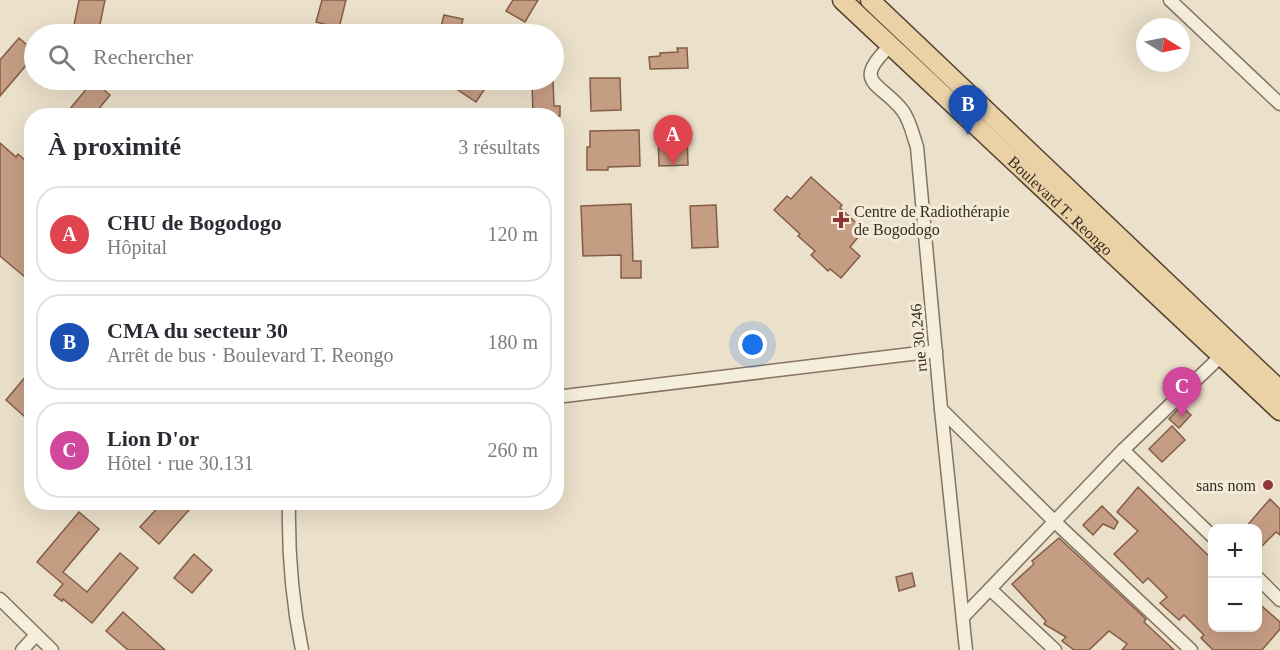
<!DOCTYPE html>
<html lang="fr">
<head>
<meta charset="utf-8">
<style>
	:root { --surface:#fff; --page:#f7f7f7; --text:#2b2b33; --muted:#7c7c81; --line:#e1e1e2; --accent:#8f3538 }
	body { margin:0; font-family:"Times New Roman",serif; background:var(--page); color:var(--text) }
	.controls { position:absolute; right:18px; bottom:18px; display:grid; overflow:hidden; border-radius:12px; box-shadow:0 6px 24px #0002 }
	.controls button { width:54px; height:54px; display:grid; place-items:center; padding:0; border:0; border-bottom:2px solid var(--line); background:var(--surface); color:var(--text); font:30px sans-serif }
	.compass { position:absolute; left:1136px; top:18px; width:54px; height:54px; border-radius:50%; background:var(--surface); box-shadow:0 6px 24px #0002; rotate:100deg }
	.you { position:absolute; left:753px; top:345px; width:21px; height:21px; margin:-15px; border:4px solid #fff; border-radius:50%; background:#1a73e8; box-shadow:0 0 0 9px #1a73e833 }
	.badge { display:grid; place-items:center; width:39px; height:39px; border-radius:50%; background:var(--accent); color:#fff; font-size:20px; font-weight:700 }
	.pin { position:absolute; translate:-50% -50px; filter:drop-shadow(0 2px 3px #0008) }
	.pin::after { content:''; position:absolute; top:32px; width:21px; height:18px; background:inherit; clip-path:polygon(0 0,100% 0,50% 100%) }
	.list { margin:0; padding:0; list-style:none }
	h2 { display:flex; justify-content:space-between; align-items:center; height:78px; margin:0; padding:0 24px; font-size:26px }
	h2 small { font-size:20px; font-weight:400; color:var(--muted) }
	.list li { display:grid; grid-template-columns:39px 1fr auto; gap:18px; align-items:center; box-sizing:border-box; height:96px; margin:0 12px 12px; padding:0 12px; border:2px solid var(--line); border-radius:24px }
	.list b { display:block; font-size:22px; white-space:nowrap }
	.list p { margin:0; font-size:20px; white-space:nowrap; color:var(--muted) }
	.list em { font-size:20px; font-style:normal; color:var(--muted) }
	.icon { flex:none; width:33px; height:33px; fill:none; stroke:currentColor; stroke-width:2; stroke-linecap:round; stroke-linejoin:round }
	.map { position:relative; flex:none; width:1280px; height:650px; overflow:hidden }
	.search { position:absolute; background:var(--surface); box-shadow:0 6px 24px #0002; left:24px; top:24px; width:540px; height:66px; display:flex; align-items:center; gap:15px; box-sizing:border-box; padding:0 21px; border-radius:33px; color:var(--muted); font-size:22px }
	.panel { position:absolute; background:var(--surface); box-shadow:0 6px 24px #0002; left:24px; top:108px; width:540px; height:402px; border-radius:24px }
	.map>svg:first-child { display:block }
</style>
</head>
<body>
<div class="map">
<svg width="1280" height="650" viewBox="0 0 1280 650">
	<rect width="100%" height="100%" fill="#ebe0ca"/>
	<g fill="#c59d83" stroke="#835d48" stroke-width="1.5">
		<polygon points="79,0 105,0 98,34 73,30"/>
		<polygon points="322,0 346,0 339,28 316,22"/>
		<polygon points="513,0 538,0 525,22 506,11"/>
		<polygon points="444,15 463,19 459,34 439,34"/>
		<polygon points="19,38 34,51 34,56 0,96 0,60"/>
		<polygon points="677,48 687,48 688,68 650,69 649,57 660,56 660,53 678,52"/>
		<polygon points="590,78 620,78 621,110 591,111"/>
		<polygon points="465,80 481,80 488,84 476,102 458,90"/>
		<polygon points="532,80 553,80 554,106 560,106 560,116 533,116"/>
		<polygon points="93,81 110,95 93,116 64,116"/>
		<polygon points="639,130 640,166 608,167 608,170 587,170 587,147 590,147 590,131"/>
		<polygon points="687,133 688,165 659,166 658,134"/>
		<polygon points="0,143 16,157 18,154 32,166 32,283 0,256"/>
		<polygon points="811,177 842,205 840,208 864,230 850,247 860,256 841,278 830,269 828,271 811,255 815,251 798,236 800,234 774,210 787,196 791,199"/>
		<polygon points="631,204 633,261 641,261 641,278 621,278 621,255 583,256 581,206"/>
		<polygon points="716,205 718,247 692,248 690,206"/>
		<polygon points="32,369 32,409 25,417 6,400"/>
		<polygon points="1181,406 1191,415 1179,428 1169,419"/>
		<polygon points="1172,426 1185,440 1162,462 1149,449"/>
		<polygon points="1138,487 1212,559 1212,627 1257,627 1257,602 1280,622 1280,629 1262,650 1213,650 1201,638 1204,635 1184,615 1179,620 1160,603 1167,597 1148,578 1143,583 1114,554 1138,531 1117,512"/>
		<polygon points="1270,499 1280,509 1280,535 1276,532 1257,551 1257,528 1245,528"/>
		<polygon points="163,502 196,502 159,544 140,527"/>
		<polygon points="1102,506 1118,522 1114,529 1103,524 1093,535 1083,525"/>
		<polygon points="79,512 99,529 63,572 87,592 120,553 138,568 92,623 63,599 62,601 54,595 63,584 37,562"/>
		<polygon points="1059,538 1146,619 1144,622 1174,650 1122,650 1127,644 1109,631 1089,650 1074,650 1062,641 1066,637 1044,624 1046,621 1012,584 1034,564 1032,561"/>
		<polygon points="194,554 212,570 192,593 174,578"/>
		<polygon points="912,573 915,586 899,591 896,577"/>
		<polygon points="123,612 165,650 128,650 106,631"/>
	</g>
	<g fill="none" stroke-linecap="round" stroke-linejoin="round">
		<g stroke="#867360" stroke-width="15">
			<g id="street">
				<polyline points="1170,0 1280,104"/>
				<path d="M890 46C850 84 881 82 903 111 910 121 913 135 917 147L941 409 966 650"/>
				<polyline points="556,397 936,351"/>
				<polyline points="941,409 1054,521 1191,650"/>
				<polyline points="1123,450 1212,536"/>
				<path d="M289 502C288 553 292 601 302 650"/>
				<polyline points="1258,578 1280,600"/>
				<polyline points="990,589 1055,650"/>
				<polyline points="0,599 52,650"/>
				<polyline points="963,617 1123,450 1222,355"/>
				<polyline points="22,650 36,635"/>
			</g>
		</g>
		<g stroke="#544233" stroke-width="21">
			<g id="primary">
				<path id="s1" d="M842 0 1280 411"/>
				<polyline points="870,0 1280,390"/>
			</g>
		</g>
		<use href="#street" stroke="#f6eedc" stroke-width="12"/>
		<use href="#primary" stroke="#ead2a6" stroke-width="18"/>
	</g>
	<g fill="#8f3538" stroke="#f3ead8" stroke-width="2">
		<path d="M838 211h6v6h6v6h-6v6h-6v-6h-6v-6h6z"/>
		<circle cx="1268" cy="485" r="6"/>
	</g>
	<g text-anchor="middle" stroke-width="6" stroke-linejoin="round" paint-order="stroke">
		<g font-size="16" fill="#382c22" stroke="#f3ead8">
			<text dy="6" stroke="none"><textPath href="#s1" startOffset="300">Boulevard T. Reongo</textPath></text>
			<text transform="translate(918 338) rotate(-95)" y="6">rue 30.246</text>
		</g>
		<g font-size="16" fill="#382c22" stroke="#f3ead8" text-anchor="start">
			<text x="854" y="217">Centre de Radiothérapie<tspan x="854" dy="18">de Bogodogo</tspan></text>
			<text x="1256" y="491" text-anchor="end">sans nom</text>
		</g>
	</g>
</svg>
<div class="controls">
<button>+</button>
<button>−</button>
</div>
<svg class="compass" viewBox="-18 -18 36 36"><path d="M0-13l5 13h-10z" fill="#e53935"/><path d="M0 13l5-13h-10z" fill="#7c7c81"/></svg>
<div class="you"></div>
<div class="pin badge" style="left:673px;top:165px;background:#e0444e">A</div>
<div class="pin badge" style="left:968px;top:135px;background:#1a4fb4">B</div>
<div class="pin badge" style="left:1182px;top:417px;background:#d1479c">C</div>
<div class="search"><svg class="icon" aria-label="search" viewBox="0 0 24 24"><circle cx="10" cy="10" r="6"/><path d="M15 15l6 6"/></svg>Rechercher</div>
<section class="panel">
<h2>À proximité<small>3 résultats</small></h2>
<ul class="list">
<li><span class="badge" style="background:#e0444e">A</span><div><b>CHU de Bogodogo</b><p>Hôpital</p></div><em>120 m</em></li>
<li><span class="badge" style="background:#1a4fb4">B</span><div><b>CMA du secteur 30</b><p>Arrêt de bus · Boulevard T. Reongo</p></div><em>180 m</em></li>
<li><span class="badge" style="background:#d1479c">C</span><div><b>Lion D'or</b><p>Hôtel · rue 30.131</p></div><em>260 m</em></li>
</ul>
</section>
</div>
</body>
</html>
